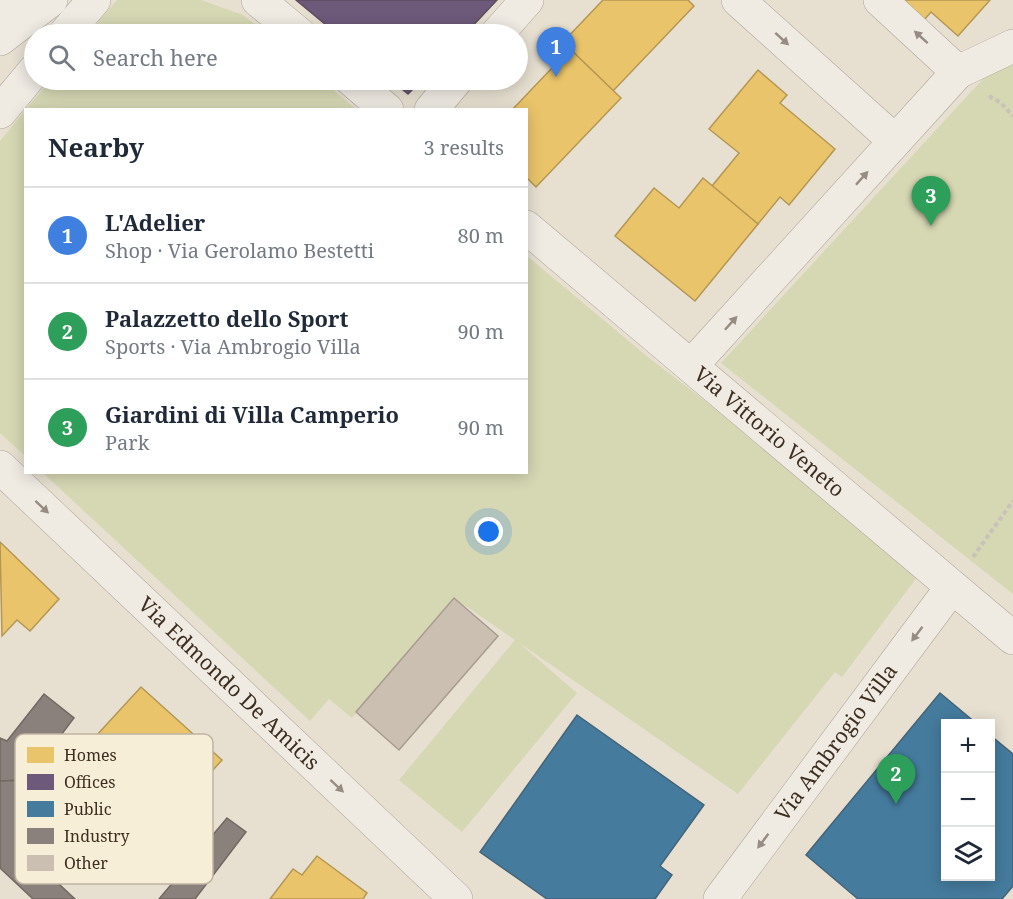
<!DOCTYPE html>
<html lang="en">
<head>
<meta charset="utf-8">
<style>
	:root { --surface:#fff; --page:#f2f2f3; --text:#1f2937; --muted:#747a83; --line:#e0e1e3; --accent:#786c5e }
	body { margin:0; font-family:"Noto Serif",serif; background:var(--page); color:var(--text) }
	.controls { position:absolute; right:18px; bottom:18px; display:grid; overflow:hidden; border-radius:0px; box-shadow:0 3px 15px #0003 }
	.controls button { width:54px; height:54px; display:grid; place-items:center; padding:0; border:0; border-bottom:2px solid var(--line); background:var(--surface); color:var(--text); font:30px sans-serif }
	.you { position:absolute; left:489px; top:532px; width:21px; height:21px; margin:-15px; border:4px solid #fff; border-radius:50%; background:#1a73e8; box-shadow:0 0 0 9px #1a73e833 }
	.badge { display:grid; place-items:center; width:39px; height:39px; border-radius:50%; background:var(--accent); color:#fff; font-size:20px; font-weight:700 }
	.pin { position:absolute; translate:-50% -50px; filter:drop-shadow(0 2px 3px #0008) }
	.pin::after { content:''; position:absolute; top:32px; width:21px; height:18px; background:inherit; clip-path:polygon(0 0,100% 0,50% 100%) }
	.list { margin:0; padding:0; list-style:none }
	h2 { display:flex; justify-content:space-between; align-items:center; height:78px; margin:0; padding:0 24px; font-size:26px }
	h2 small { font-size:20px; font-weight:400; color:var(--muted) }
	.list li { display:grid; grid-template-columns:39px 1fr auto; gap:18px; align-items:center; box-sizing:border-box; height:96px; padding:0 24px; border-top:2px solid var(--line) }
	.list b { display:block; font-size:22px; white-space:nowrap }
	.list p { margin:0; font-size:20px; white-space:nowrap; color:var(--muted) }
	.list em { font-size:20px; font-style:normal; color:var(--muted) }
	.icon { flex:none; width:33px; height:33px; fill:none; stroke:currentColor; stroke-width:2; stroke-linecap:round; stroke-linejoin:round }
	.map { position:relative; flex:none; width:1013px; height:899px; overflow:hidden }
	.search { position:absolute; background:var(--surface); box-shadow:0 3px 15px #0003; left:24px; top:24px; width:504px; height:66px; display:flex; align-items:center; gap:15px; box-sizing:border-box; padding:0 21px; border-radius:33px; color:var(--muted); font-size:22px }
	.panel { position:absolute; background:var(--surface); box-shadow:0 3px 15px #0003; left:24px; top:108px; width:504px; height:366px; border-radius:0px }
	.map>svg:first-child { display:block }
</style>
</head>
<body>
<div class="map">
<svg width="1013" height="899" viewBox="0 0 1013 899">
	<rect width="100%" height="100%" fill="#e7e0d1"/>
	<g fill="#d6d7b3">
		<polygon points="117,0 201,0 243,15 267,34 88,34"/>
		<polygon points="1006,54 1013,55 1013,594 721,363"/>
		<polygon points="51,80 321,80 356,109 26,109"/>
		<polygon points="25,110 25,456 0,433 0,141"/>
		<polygon points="527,256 649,358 924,568 842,677 835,672 738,794 518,642 577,693 462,832 399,780 515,640 454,598 352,718 329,699 310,721 43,473 526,472"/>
	</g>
	<g fill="#e9c46a" stroke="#b59754" stroke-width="1.5">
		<polygon points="603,0 688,0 694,6 613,91 563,42"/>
		<polygon points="888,0 990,0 958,36 931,12 918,27"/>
		<polygon points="570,49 621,98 536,187 526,177 526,110 512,110"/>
		<polygon points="758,70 787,95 780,103 835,149 789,205 780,197 758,224 712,186 739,153 709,129"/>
		<polygon points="703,178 758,224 695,301 615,236 654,188 679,208"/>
		<polygon points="0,542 59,599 30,631 17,620 2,636"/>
		<polygon points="141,687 222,760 124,868 69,818 122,759 96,736"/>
		<polygon points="317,856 367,893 363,899 270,899 293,869 302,875"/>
	</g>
	<g fill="#6d597a" stroke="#5f4c5f" stroke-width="1.5">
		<polygon points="296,0 497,0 465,34 337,34"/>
		<polygon points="391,80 422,80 408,94"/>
	</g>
	<g fill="#457b9d" stroke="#436478" stroke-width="1.5">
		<polygon points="940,693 977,724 946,724 946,876 990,876 990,735 1013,754 1013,886 1002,899 858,899 806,855"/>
		<polygon points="577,715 704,805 660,866 672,875 655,899 547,899 480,852"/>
	</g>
	<g fill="#8a817c" stroke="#736860" stroke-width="1.5">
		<polygon points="44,694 74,718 27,780 0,781 0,738 7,741"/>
		<polygon points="27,780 30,857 75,899 33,899 0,868 0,781"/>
		<polygon points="227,818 246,832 195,899 159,899"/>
	</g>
	<polygon fill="#cbbfb2" stroke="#a89c90" stroke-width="1.5" points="454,598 498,636 399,750 356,712"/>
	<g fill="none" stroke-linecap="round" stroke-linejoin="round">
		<g stroke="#ada599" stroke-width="34">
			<g id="minor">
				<polyline points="258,0 299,34"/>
				<polyline points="738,0 895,141"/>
				<polyline points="0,17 8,0"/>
				<polyline points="65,34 94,0"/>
				<polyline points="497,34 527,0"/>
				<polyline points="0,39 51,0"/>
				<polyline points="958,72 1013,46"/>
				<polyline points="352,80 387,110"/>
				<polyline points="431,110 456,80"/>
				<polyline points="0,112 34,71"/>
				<path id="s1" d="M526 227 1013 638"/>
				<polyline points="691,366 958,72 880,0"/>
				<path id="s2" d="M0 467 456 899"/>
				<path id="s3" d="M720 899 952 587"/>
			</g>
		</g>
		<g stroke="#c8c2b9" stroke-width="4" stroke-dasharray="4.5 3" stroke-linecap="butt">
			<polyline points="989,96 1001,103 1013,116"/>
			<polyline points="973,557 1013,501"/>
		</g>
		<use href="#minor" stroke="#efebe3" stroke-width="33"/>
	</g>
	<defs><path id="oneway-solid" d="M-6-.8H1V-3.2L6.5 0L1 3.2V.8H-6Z" transform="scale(1.5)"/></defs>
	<g fill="#968c82">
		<use href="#oneway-solid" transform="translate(921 37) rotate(-138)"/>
		<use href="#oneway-solid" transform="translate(782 39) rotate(42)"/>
		<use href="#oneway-solid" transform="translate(862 178) rotate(-48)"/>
		<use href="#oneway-solid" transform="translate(731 323) rotate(-48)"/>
		<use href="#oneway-solid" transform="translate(42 507) rotate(43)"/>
		<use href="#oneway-solid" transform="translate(917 634) rotate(127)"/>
		<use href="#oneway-solid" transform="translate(337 786) rotate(43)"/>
		<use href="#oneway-solid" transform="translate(763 841) rotate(127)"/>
	</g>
	<g text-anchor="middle" stroke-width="6" stroke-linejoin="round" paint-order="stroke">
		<g font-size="21" fill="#3d2e20" stroke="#f7eed8">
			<text dy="7" stroke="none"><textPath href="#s1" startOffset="318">Via Vittorio Veneto</textPath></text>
			<text dy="7" stroke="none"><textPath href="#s2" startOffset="315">Via Edmondo De Amicis</textPath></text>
			<text dy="7" stroke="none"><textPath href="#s3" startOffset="195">Via Ambrogio Villa</textPath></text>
		</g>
	</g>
	<rect x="15" y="734" width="198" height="150" rx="9" fill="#f7eed8" stroke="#bfb4a1" stroke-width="1.5"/>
	<rect x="27" y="747" width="27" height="16" fill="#e9c46a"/>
	<rect x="27" y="774" width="27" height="16" fill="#6d597a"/>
	<rect x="27" y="801" width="27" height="16" fill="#457b9d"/>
	<rect x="27" y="828" width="27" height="16" fill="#8a817c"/>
	<rect x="27" y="855" width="27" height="16" fill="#cbbfb2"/>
	<g font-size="16" fill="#3d2e20">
		<text x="64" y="761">Homes</text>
		<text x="64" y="788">Offices</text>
		<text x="64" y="815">Public</text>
		<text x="64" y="842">Industry</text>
		<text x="64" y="869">Other</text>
	</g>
</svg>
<div class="controls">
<button>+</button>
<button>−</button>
<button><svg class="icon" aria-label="layers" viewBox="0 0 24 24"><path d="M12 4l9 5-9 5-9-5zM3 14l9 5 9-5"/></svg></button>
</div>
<div class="you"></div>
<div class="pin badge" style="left:556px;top:77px;background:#3f7fe0">1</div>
<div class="pin badge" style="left:896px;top:804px;background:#2e9e5b">2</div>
<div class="pin badge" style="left:931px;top:226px;background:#2e9e5b">3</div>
<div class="search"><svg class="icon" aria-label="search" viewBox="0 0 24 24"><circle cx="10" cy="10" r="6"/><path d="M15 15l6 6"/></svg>Search here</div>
<section class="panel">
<h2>Nearby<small>3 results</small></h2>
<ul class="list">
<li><span class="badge" style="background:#3f7fe0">1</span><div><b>L'Adelier</b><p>Shop · Via Gerolamo Bestetti</p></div><em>80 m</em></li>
<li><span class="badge" style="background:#2e9e5b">2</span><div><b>Palazzetto dello Sport</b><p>Sports · Via Ambrogio Villa</p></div><em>90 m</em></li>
<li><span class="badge" style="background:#2e9e5b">3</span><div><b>Giardini di Villa Camperio</b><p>Park</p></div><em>90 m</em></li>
</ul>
</section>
</div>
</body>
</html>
